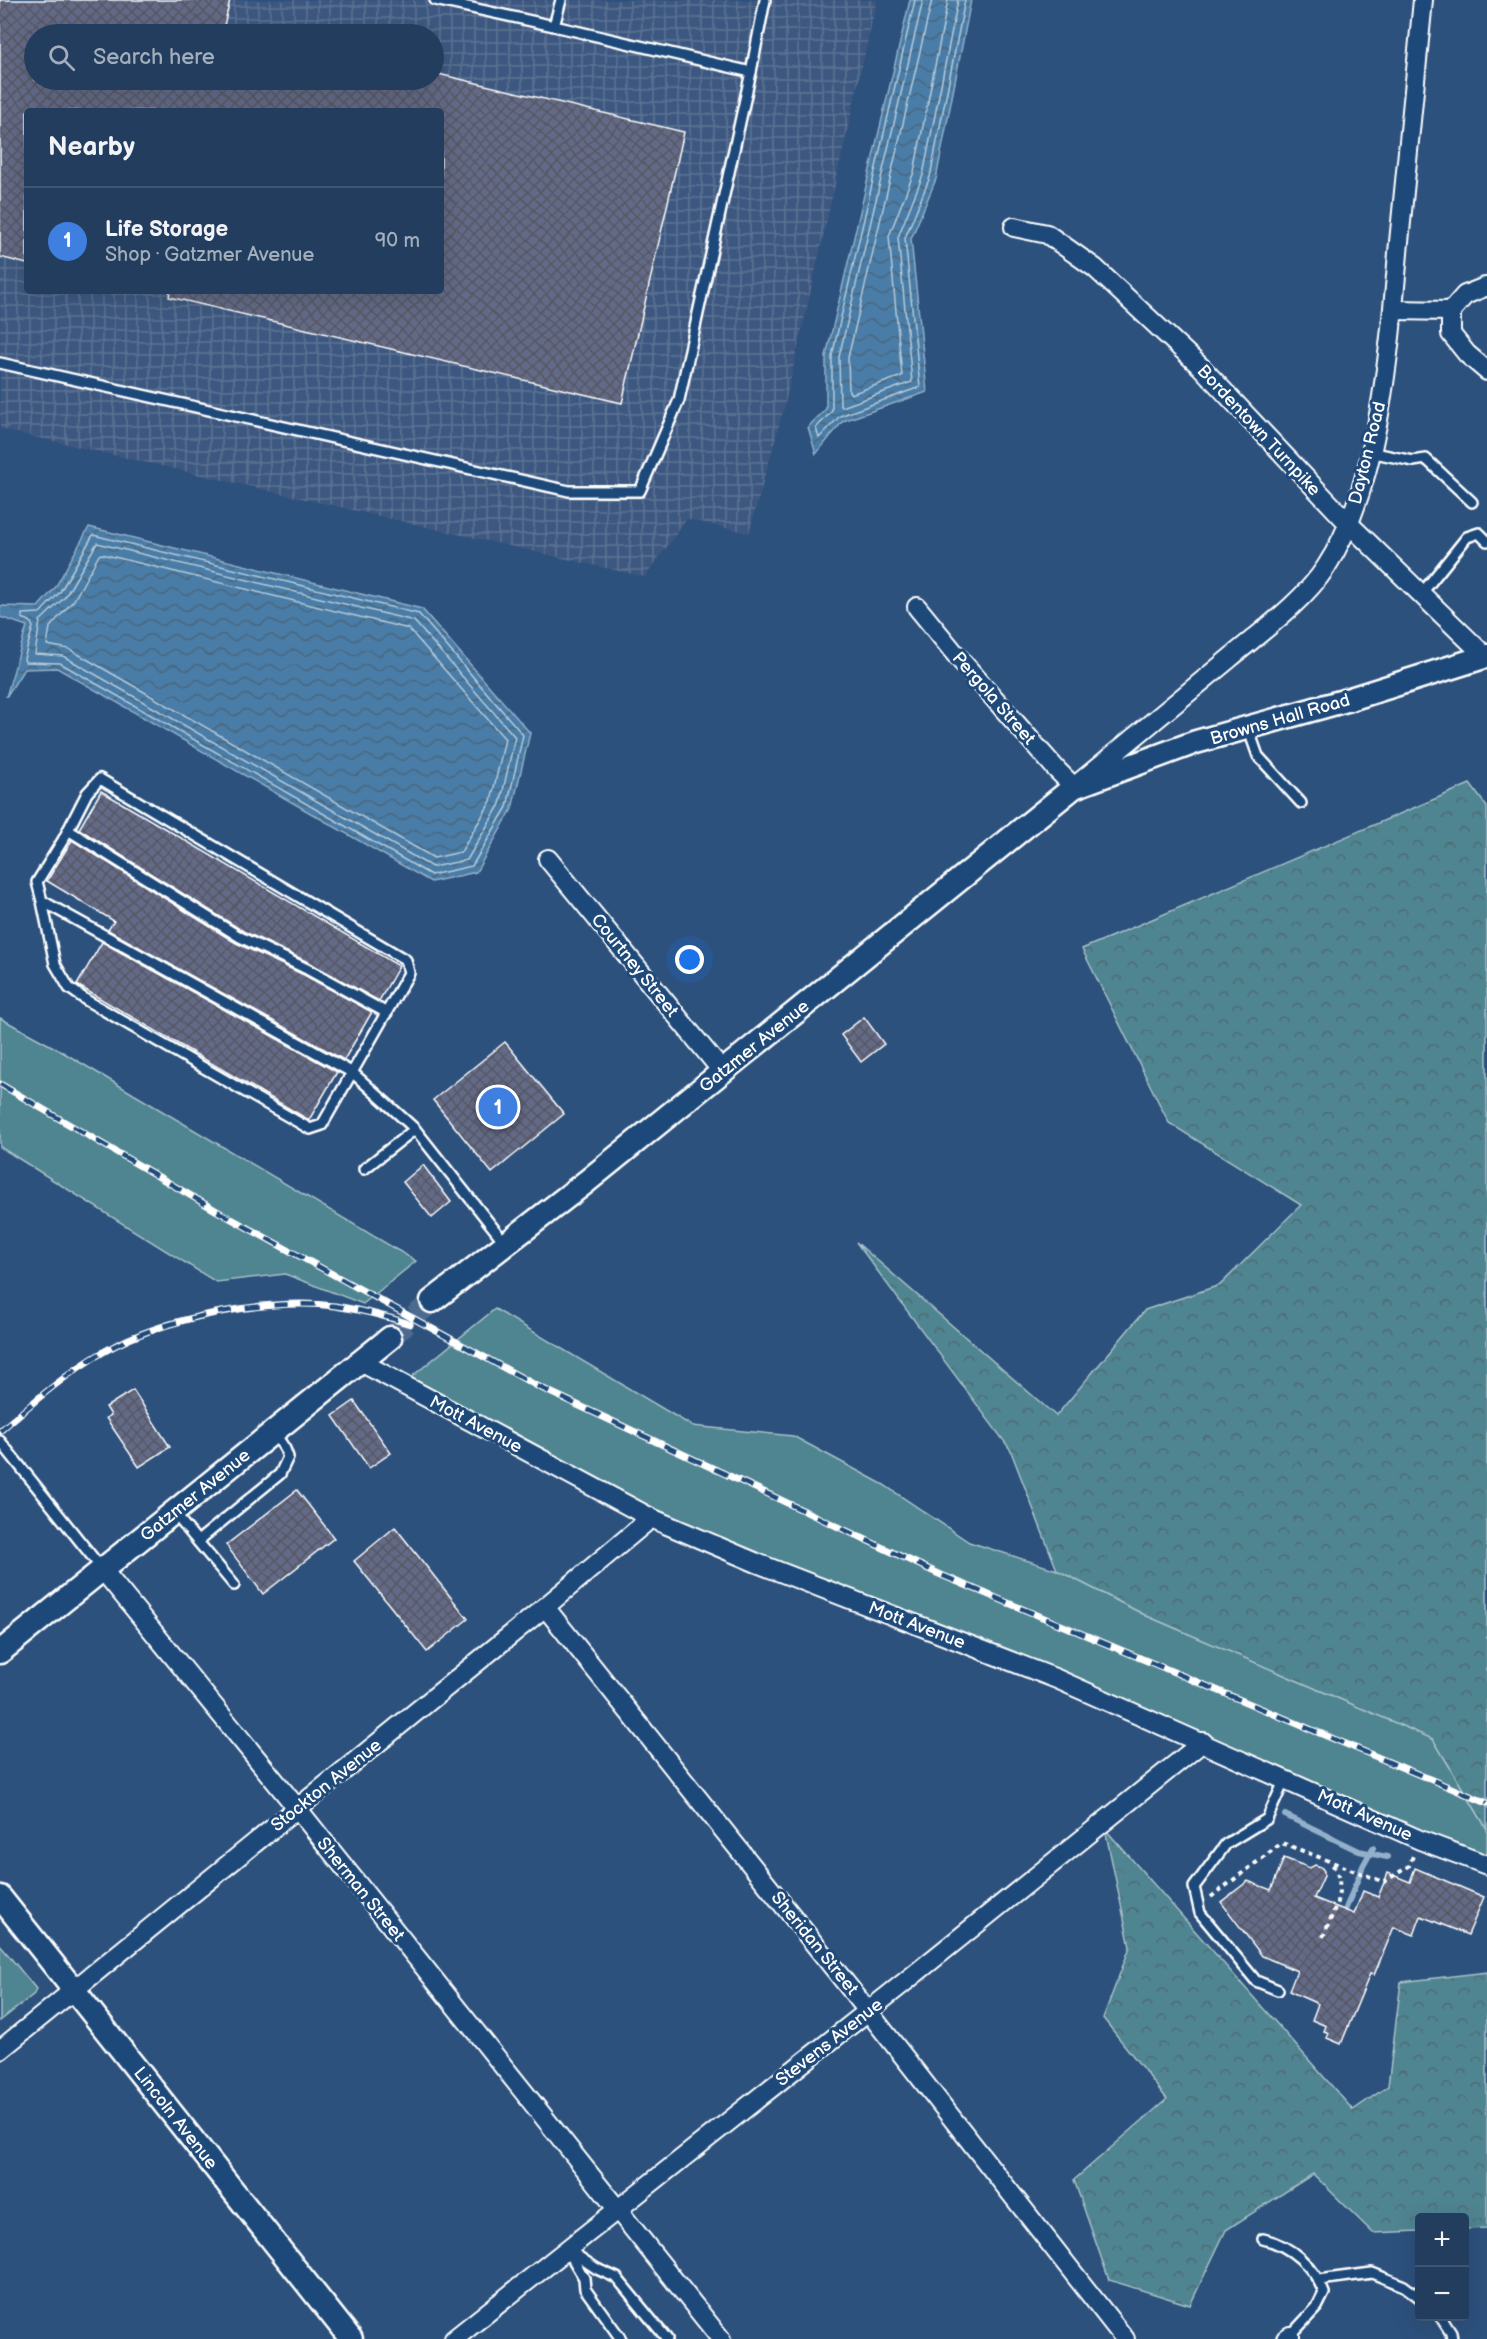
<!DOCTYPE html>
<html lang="en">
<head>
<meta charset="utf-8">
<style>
	:root { --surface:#223d5e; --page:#2a4464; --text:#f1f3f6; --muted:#a2aebc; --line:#3f5673; --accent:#ffd166 }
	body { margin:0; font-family:"Balsamiq Sans",sans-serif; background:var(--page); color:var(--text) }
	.controls { position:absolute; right:18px; bottom:18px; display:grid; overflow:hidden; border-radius:6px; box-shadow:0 6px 24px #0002 }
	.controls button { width:54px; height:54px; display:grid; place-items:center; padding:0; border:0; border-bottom:2px solid var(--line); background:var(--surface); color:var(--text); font:30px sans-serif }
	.you { position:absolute; left:690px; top:960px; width:21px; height:21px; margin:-15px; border:4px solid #fff; border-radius:50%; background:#1a73e8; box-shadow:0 0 0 9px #1a73e833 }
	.badge { display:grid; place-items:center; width:39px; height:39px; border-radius:50%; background:var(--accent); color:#fff; font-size:20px; font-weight:700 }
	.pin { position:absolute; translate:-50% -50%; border:3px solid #fff; box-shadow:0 2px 6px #0006 }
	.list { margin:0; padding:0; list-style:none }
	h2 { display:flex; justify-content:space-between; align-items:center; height:78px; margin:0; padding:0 24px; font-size:26px }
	h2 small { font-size:20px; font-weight:400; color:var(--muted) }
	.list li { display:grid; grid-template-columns:39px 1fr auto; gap:18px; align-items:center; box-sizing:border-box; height:108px; padding:0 24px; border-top:2px solid var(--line) }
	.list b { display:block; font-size:22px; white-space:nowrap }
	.list p { margin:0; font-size:20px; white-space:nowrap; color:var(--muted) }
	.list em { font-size:20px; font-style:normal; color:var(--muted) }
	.icon { flex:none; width:33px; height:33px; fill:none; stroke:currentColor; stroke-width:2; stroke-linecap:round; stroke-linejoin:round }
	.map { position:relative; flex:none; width:1487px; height:2339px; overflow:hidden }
	.search { position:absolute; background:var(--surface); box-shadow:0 6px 24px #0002; left:24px; top:24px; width:420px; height:66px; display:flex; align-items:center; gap:15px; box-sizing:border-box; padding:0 21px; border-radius:33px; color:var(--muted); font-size:22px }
	.panel { position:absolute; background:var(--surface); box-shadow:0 6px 24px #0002; left:24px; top:108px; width:420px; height:186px; border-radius:6px }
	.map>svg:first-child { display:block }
</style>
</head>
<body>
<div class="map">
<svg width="1487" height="2339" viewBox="0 0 1487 2339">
	<defs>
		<pattern id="industrial-grid" width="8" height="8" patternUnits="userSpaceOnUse" patternTransform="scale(1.5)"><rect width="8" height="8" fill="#3e5980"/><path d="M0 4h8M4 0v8" fill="none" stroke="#5b7293"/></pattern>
		<pattern id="forest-crowns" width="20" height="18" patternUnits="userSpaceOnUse" patternTransform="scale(1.5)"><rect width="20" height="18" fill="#4f8491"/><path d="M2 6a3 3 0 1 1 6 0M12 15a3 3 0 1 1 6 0" fill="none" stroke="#4e6b72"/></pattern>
		<pattern id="water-waves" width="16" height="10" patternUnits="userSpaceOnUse" patternTransform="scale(1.5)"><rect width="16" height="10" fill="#497ca6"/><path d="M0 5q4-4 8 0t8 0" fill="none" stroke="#4a667e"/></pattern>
		<pattern id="building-cross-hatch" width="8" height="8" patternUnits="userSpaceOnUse" patternTransform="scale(1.5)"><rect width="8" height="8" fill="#646b88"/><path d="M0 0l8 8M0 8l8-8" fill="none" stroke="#545761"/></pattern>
	</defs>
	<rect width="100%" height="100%" fill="#2d517d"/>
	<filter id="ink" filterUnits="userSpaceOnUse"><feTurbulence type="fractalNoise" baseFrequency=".0167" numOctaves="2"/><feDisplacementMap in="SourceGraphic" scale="12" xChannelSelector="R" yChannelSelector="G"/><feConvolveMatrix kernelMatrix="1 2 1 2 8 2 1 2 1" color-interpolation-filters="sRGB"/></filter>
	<g filter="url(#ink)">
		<path fill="url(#industrial-grid)" fill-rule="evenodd" d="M0 0H877L784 408 749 533 687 519 645 577 0 429ZM34 34H434V80H34ZM27 111H441V291H27Z"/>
		<g fill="#4f8491" stroke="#a7c2c8" stroke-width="1.5">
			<polygon points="0,1018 59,1050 416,1261 363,1304 285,1274 216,1282 0,1147"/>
			<polygon points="495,1309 692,1426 793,1436 884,1485 969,1542 1057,1570 1147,1616 1433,1739 1487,1829 1487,1863 648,1514 409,1379"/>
			<polygon points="0,1945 36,1989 34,1994 0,2021"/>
		</g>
		<g fill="url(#forest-crowns)" stroke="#a7c2c8" stroke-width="1.5">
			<polygon points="1470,784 1487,807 1487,1829 1433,1739 1147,1616 1057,1570 1010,1449 856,1242 1056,1416 1145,1310 1220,1285 1301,1205 1169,1123 1082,949"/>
			<polygon points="1105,1829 1353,2110 1388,2086 1401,1982 1487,1972 1487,2228 1465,2229 1464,2218 1420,2218 1419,2231 1373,2233 1313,2174 1226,2230 1190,2305 1109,2280 1074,2180 1167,2099 1103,2018 1130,1947"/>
		</g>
		<g fill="url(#water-waves)" stroke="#92b0ca" stroke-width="1.5">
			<polygon points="910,0 971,0 936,179 911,239 927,392 843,421 816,454 808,427 826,409 826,356"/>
			<polygon points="89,527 422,609 530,733 512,809 476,872 431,882 57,668 24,669 6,697 27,626 0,617 0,606 38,607 55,588"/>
		</g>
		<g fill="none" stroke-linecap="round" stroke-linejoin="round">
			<g stroke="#b6cbdb" stroke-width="1.5">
				<polyline points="915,0 832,356 832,411 816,428 819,438 840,416 920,387 905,238 930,177 965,0"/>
				<polyline points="923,0 839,357 840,404 842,407 912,382 898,237 923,175 958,0"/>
				<polyline points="932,0 848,358 849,391 851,394 902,376 889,236 914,172 948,0"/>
				<polygon points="93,535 419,614 523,735 507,807 472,866 431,875 60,663 25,662 24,659 33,627 30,621 22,618 22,614 40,613 60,592"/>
				<polygon points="97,543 414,621 515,737 500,804 467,860 432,867 63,656 35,654 40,621 65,597"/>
				<polygon points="102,554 409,629 505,739 491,801 461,852 434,858 69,649 47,645 50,627 74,600 99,555"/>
			</g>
			<g stroke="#92b0ca" stroke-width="6">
				<polyline points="1285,1815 1359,1851 1387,1857"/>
				<polyline points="1342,1918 1363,1866 1373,1848"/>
			</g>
		</g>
		<g fill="url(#building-cross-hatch)" stroke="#fff" stroke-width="1.5">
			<polygon points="0,0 230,0 222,34 34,34 34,80 434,80 434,73 684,132 622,403 169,297 170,291 441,291 441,111 27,111 27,264 0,257"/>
			<polygon points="101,791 399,966 379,1001 310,963 243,931 79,829"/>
			<polygon points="72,840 236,943 304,975 372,1012 344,1060 108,930 114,921 47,881"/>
			<polygon points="102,942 337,1072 309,1120 77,985"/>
			<polygon points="864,1017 884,1044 861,1062 841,1035"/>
			<polygon points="505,1042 564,1114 492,1173 433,1100"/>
			<polygon points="423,1165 451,1202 432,1218 403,1182"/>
			<polygon points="133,1390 170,1447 139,1467 106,1418 111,1415 106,1407"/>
			<polygon points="354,1401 391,1453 369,1468 333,1416"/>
			<polygon points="297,1490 334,1538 263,1594 226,1545"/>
			<polygon points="395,1527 468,1619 427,1652 354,1561"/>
			<polygon points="1284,1858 1310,1868 1315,1865 1321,1867 1324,1871 1324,1876 1314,1898 1354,1914 1363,1891 1378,1897 1388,1873 1410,1882 1415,1868 1484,1897 1468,1935 1421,1916 1414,1935 1394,1927 1374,1975 1370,1974 1341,2044 1327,2038 1329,2033 1324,2031 1326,2026 1312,2020 1318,2004 1289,1991 1297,1971 1262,1956 1221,1902 1248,1881 1271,1890"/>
		</g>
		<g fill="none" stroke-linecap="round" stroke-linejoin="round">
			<polyline stroke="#4c6b90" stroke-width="22" stroke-dasharray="22 11" stroke-linecap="butt" points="390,1338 432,1301"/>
			<g stroke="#fff" stroke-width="14">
				<g id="service">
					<polyline points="435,0 554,26 561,0"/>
					<polyline points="751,72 765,0"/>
					<polyline points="0,363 569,491 640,491 679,400 751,72 554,26"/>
					<polyline points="1370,452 1413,461 1426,459 1472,502"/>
					<polyline points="1422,593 1467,537 1479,533 1487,541"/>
					<polyline points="1248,728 1258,756 1301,803"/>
					<polyline points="68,830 240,937 307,969 387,1013"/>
					<polyline points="42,901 55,964 69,988 86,1000 310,1129 322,1125 409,973 406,960 100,779 87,793 63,840 37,882 42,901 353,1073 415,1129"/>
					<polyline points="364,1169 415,1129 506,1244"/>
					<polyline points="0,1441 102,1569"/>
					<polyline points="174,1513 234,1585"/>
					<polyline points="198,1541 280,1474 288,1457 285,1449 274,1432"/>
					<polyline points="1278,1990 1256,1981 1200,1913 1194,1887 1226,1844 1267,1819 1285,1779"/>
					<path d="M1263 2239C1290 2245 1315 2267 1324 2293L1317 2307 1290 2336"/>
					<polyline points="567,2249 597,2269 617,2278 667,2339"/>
					<polyline points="568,2251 584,2278 585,2289 621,2339"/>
					<polyline points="1319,2280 1372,2273 1404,2286 1420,2298"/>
					<polyline points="1440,2316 1451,2333 1452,2339"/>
				</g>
			</g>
			<g stroke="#fff" stroke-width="22">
				<g id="minor">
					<polyline points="1014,227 1047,234 1095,268 1201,367 1348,523 1487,658"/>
					<polyline points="1393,310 1451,311 1465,295 1485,287 1487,287"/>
					<polyline points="1451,311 1451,334 1467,354 1487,371"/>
					<path d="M917 607 957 656 1057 770 1074 787C1126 744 1178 701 1230 658 1261 632 1304 601 1326 567 1381 483 1390 341 1399 242 1407 162 1415 81 1423 0"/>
					<polyline points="548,859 722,1071"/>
					<polyline points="359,1361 651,1518 757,1563 1057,1679 1420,1840 1487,1865"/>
					<polyline points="102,1569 297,1808 721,2339"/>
					<polyline points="545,1607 868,2011 1125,2339"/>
					<polyline points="0,2050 545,1607 651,1518"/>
					<polyline points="454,2339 901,1985 1203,1742"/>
					<polyline points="1286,2339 1290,2336"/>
				</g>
			</g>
			<g stroke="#fff" stroke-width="27">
				<g id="tertiary">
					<polyline points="432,1301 586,1182 1074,787 1196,742 1347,700 1487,656"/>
					<polyline points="0,1652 390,1338"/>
					<polyline points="0,1897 351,2339"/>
				</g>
			</g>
			<g stroke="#fff" stroke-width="4" stroke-dasharray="4.5 4.5" stroke-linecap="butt">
				<polyline points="1211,1897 1282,1843 1384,1882 1409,1866 1413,1856"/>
				<path d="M1323 1937C1332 1914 1350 1885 1331 1863"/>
			</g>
			<use href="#service" stroke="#1f4a7a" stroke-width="9"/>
			<use href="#minor" stroke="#1f4a7a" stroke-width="18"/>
			<use href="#tertiary" stroke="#1f4a7a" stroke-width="22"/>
			<g stroke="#fff" stroke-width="7">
				<g id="rail">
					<polyline points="0,1084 217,1211 537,1386 939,1574 1487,1803"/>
					<path d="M0 1431C31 1404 69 1371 105 1351 165 1317 267 1298 335 1306 361 1310 385 1316 410 1324"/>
				</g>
			</g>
			<use href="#rail" stroke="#1f4a7a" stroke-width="4.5" stroke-dasharray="14" stroke-linecap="butt"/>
		</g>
	</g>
	<g text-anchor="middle" stroke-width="6" stroke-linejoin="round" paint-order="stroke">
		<g font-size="18" fill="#fff" stroke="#1f4a7a">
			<text transform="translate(1259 430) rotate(47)" y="6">Bordentown Turnpike</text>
			<text transform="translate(1367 453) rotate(-76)" y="6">Dayton Road</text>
			<text transform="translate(994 698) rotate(49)" y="6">Pergola Street</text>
			<text transform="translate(1280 719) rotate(-16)" y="6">Browns Hall Road</text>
			<text transform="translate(635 965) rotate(51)" y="6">Courtney Street</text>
			<text transform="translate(754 1046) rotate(-39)" y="6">Gatzmer Avenue</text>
			<text transform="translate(476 1424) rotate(28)" y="6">Mott Avenue</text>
			<text transform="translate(195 1495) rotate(-39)" y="6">Gatzmer Avenue</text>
			<text transform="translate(917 1625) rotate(21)" y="6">Mott Avenue</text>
			<text transform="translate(326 1785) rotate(-39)" y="6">Stockton Avenue</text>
			<text transform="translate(1365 1815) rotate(24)" y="6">Mott Avenue</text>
			<text transform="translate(361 1889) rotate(51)" y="6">Sherman Street</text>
			<text transform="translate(815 1943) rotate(51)" y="6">Sheridan Street</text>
			<text transform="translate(829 2042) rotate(-38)" y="6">Stevens Avenue</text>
			<text transform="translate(176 2118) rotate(52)" y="6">Lincoln Avenue</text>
		</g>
	</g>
</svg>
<div class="controls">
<button>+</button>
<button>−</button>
</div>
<div class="you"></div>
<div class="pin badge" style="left:498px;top:1107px;background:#3f7fe0">1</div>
<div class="search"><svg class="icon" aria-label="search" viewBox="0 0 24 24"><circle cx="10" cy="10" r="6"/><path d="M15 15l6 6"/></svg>Search here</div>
<section class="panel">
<h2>Nearby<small></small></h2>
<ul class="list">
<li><span class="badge" style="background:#3f7fe0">1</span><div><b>Life Storage</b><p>Shop · Gatzmer Avenue</p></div><em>90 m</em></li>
</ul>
</section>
</div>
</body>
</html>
